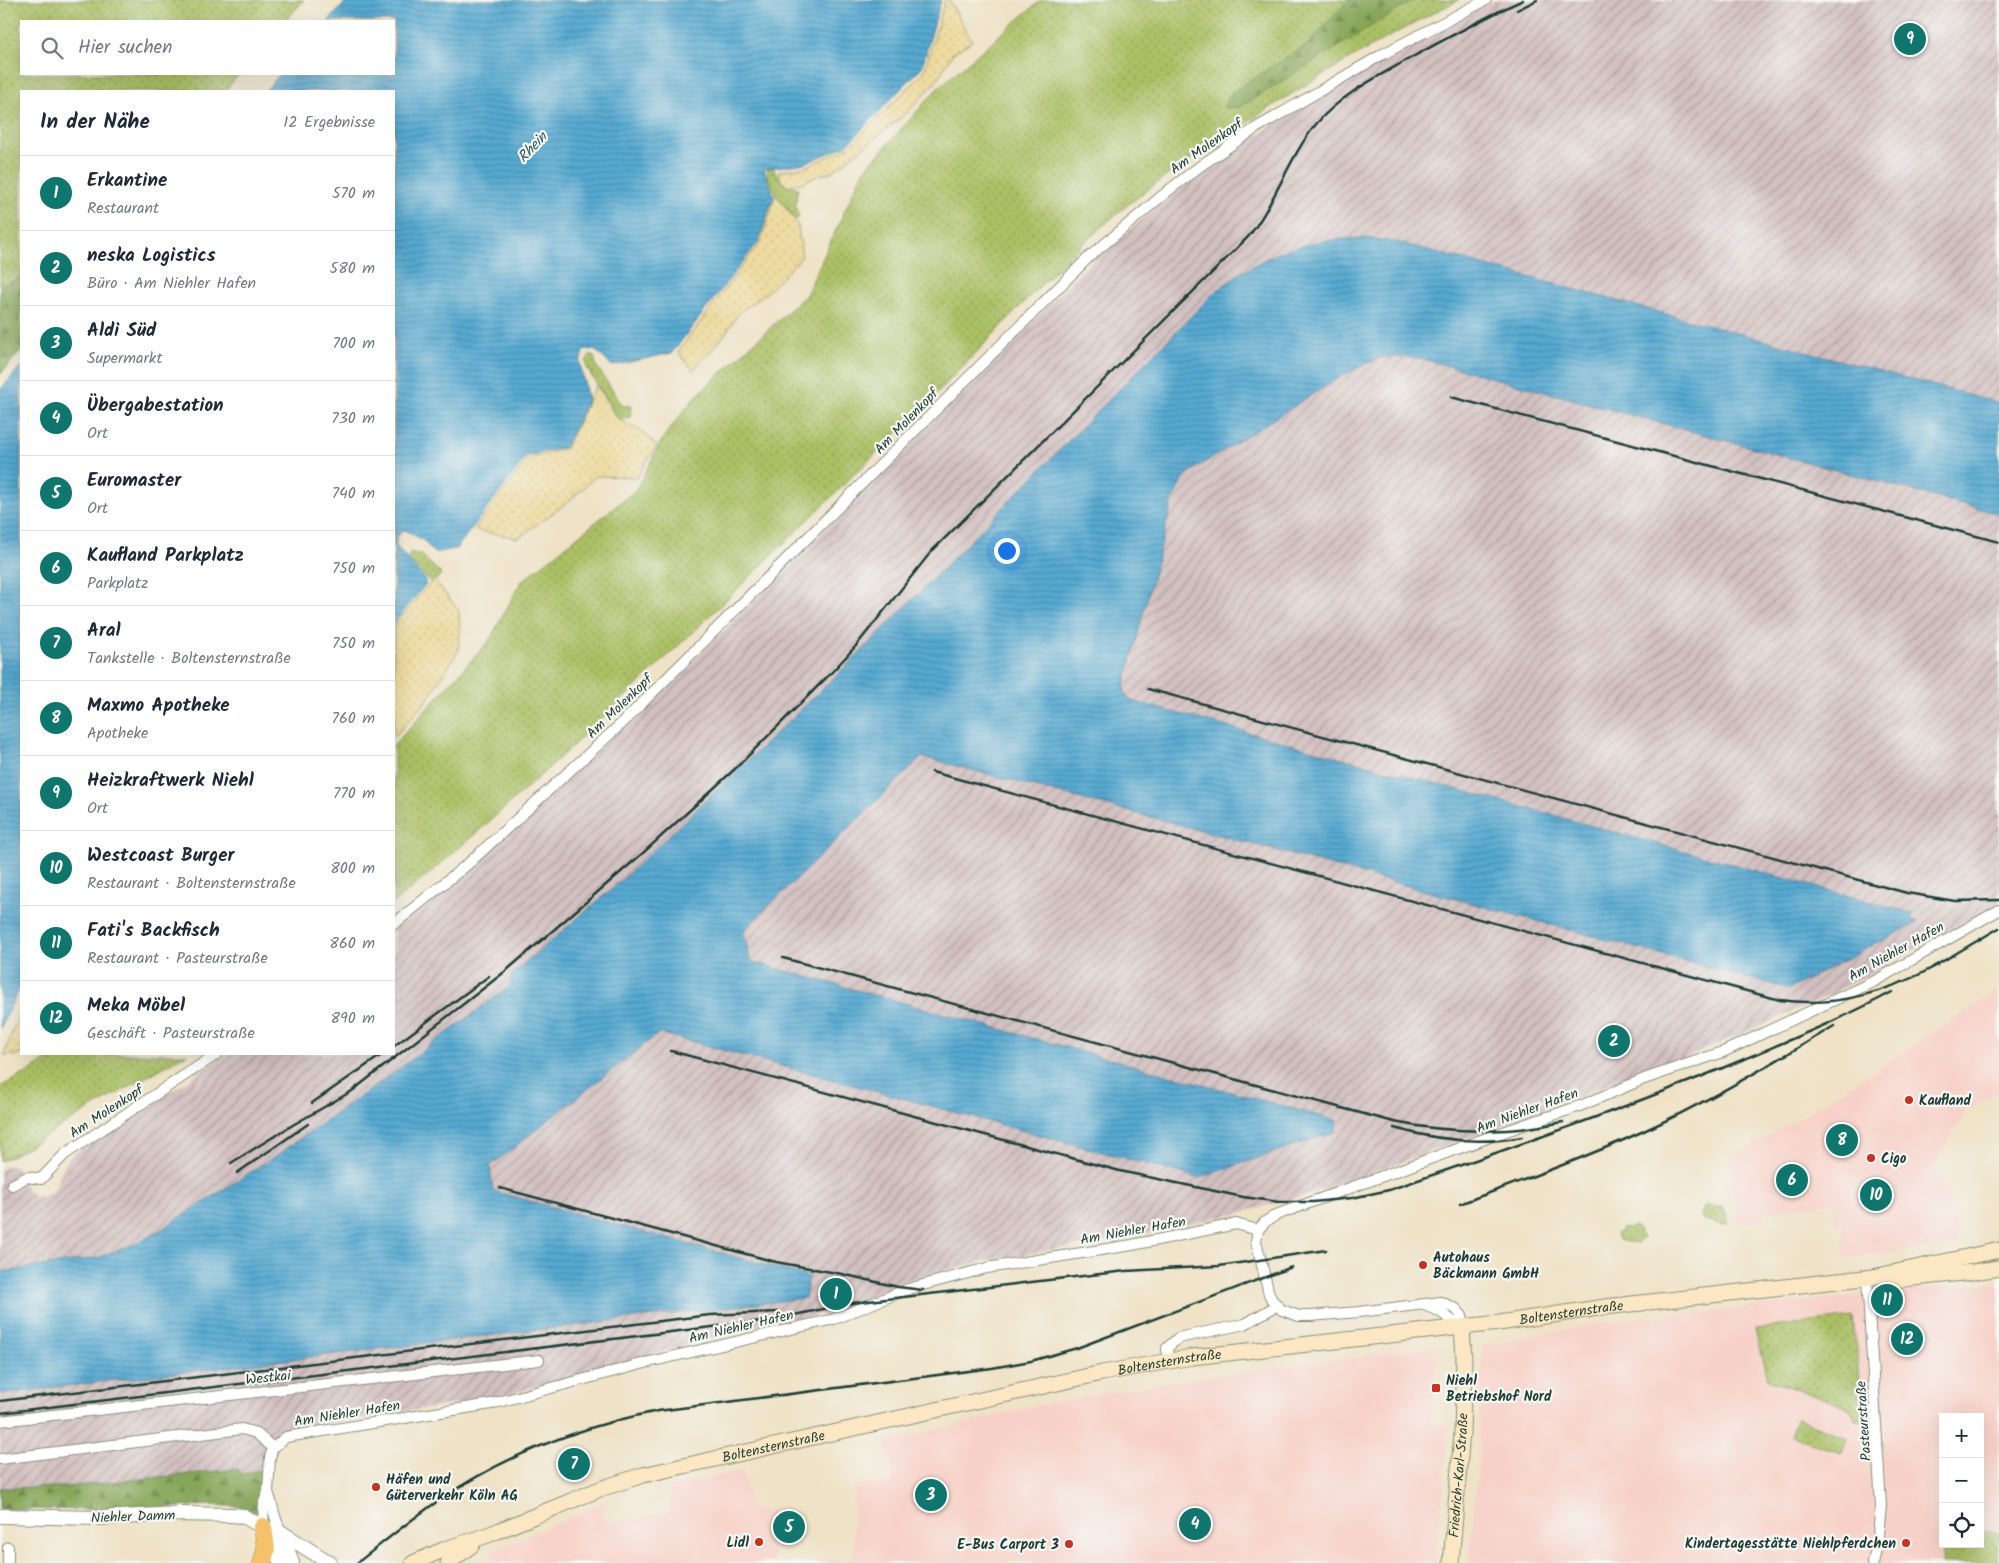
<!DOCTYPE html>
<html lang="de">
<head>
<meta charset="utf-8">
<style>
	:root { --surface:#fff; --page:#f6f6f7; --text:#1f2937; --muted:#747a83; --line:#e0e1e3; --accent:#0f766e }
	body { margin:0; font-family:Kalam,sans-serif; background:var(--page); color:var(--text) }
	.controls { position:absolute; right:15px; bottom:15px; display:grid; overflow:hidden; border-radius:0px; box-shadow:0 5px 20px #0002 }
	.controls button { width:45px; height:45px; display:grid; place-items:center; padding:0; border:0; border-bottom:1px solid var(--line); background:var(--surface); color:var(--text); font:25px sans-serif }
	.you { position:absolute; left:1006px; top:550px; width:18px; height:18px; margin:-12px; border:4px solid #fff; border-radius:50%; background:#1a73e8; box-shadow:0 0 0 8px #1a73e833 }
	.badge { display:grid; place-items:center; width:32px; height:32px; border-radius:50%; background:var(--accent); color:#fff; font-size:16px; font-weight:700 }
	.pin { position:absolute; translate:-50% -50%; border:2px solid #fff; box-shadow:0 1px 5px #0006 }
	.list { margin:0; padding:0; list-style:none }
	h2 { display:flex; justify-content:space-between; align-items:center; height:65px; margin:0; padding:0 20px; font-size:21px }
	h2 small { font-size:16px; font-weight:400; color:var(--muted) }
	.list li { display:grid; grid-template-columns:32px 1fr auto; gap:15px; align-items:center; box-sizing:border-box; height:75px; padding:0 20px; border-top:1px solid var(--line) }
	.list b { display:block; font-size:19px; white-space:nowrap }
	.list p { margin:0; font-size:16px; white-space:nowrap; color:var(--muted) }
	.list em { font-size:16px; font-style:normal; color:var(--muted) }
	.icon { flex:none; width:28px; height:28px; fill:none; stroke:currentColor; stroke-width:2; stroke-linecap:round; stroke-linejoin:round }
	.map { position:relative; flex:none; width:1999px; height:1563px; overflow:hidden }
	.search { position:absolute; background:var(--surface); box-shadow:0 5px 20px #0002; left:20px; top:20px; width:375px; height:55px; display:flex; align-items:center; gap:12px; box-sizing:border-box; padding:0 18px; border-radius:0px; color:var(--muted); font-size:19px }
	.panel { position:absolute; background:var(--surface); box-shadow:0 5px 20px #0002; left:20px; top:90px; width:375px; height:965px; border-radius:0px }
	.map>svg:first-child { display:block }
</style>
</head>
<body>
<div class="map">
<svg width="1999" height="1563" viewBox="0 0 1999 1563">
	<defs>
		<pattern id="industrial-furrows" width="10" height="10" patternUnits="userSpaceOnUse" patternTransform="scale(1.25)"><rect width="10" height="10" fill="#d2bfc0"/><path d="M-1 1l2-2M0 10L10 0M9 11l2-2" fill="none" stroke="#aa9c9d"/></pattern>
		<pattern id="grass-dots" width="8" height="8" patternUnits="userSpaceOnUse" patternTransform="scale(1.25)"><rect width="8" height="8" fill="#aabf63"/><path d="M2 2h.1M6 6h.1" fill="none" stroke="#8a9c52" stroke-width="1.8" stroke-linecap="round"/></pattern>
		<pattern id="forest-firs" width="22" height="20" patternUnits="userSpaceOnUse" patternTransform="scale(1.25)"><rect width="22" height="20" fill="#87a659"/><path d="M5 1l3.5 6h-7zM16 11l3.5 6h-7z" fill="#6e884a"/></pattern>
		<pattern id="sand-dots" width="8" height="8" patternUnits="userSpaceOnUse" patternTransform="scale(1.25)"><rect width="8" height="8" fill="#eeda9e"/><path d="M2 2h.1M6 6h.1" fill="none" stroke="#ccbc89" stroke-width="1.8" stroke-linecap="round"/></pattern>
		<pattern id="water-rules" width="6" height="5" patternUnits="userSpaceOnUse" patternTransform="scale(1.25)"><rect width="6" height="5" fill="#56a9d1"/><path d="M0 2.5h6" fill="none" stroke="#478baa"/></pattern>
	</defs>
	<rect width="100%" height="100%" fill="#f6f6f2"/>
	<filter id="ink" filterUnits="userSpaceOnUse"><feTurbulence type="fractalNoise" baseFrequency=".02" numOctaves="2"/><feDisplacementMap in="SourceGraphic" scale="10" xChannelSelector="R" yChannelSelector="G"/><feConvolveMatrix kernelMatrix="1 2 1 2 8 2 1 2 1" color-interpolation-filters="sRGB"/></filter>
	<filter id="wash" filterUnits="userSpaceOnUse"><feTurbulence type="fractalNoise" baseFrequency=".0096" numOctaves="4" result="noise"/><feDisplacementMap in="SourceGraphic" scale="20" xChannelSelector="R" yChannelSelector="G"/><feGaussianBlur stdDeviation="1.12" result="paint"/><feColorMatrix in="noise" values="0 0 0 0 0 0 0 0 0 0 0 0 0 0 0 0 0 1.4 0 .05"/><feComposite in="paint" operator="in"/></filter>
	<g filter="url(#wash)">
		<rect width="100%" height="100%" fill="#efe2c6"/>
		<g fill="#f7d1c8" fill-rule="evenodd">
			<polygon points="1999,990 1999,1091 1966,1111 1937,1161 1935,1170 1953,1200 1957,1245 1844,1258 1843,1224 1834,1225 1832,1202 1765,1212 1765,1221 1737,1223 1730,1157 1795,1121"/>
			<path d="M1999 1281 1998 1563H1469L1478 1466 1482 1345 1606 1322ZM1943 1417H1980V1544H1943Z"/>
			<polygon points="1430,1347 1437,1356 1431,1421 1449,1427 1436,1563 811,1563 811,1561 854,1559 853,1485 892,1482 891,1463 885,1442 1035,1406 1148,1385"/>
			<polygon points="743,1471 752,1510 773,1510 774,1563 485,1563 493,1552 603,1503 606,1523 669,1512 670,1487"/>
		</g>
		<g fill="url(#industrial-furrows)">
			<polygon points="1495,0 1999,0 1999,403 1401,243 1367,238 1336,239 1297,245 1252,266 1215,292 856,657 620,882 512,974 510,986 396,1071 279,1154 159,1231 135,1244 97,1258 0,1272 0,1169 9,1166 17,1167 27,1190 34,1195 42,1197 50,1193 56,1187 63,1167 72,1155 181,1085 226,1054 394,1054 394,929 439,894 532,812 712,642 1092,261 1202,170 1306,104"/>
			<polygon points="1396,357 1419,358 1999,514 1999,902 1870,974 1823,998 1725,1041 1684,1058 1642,1070 1578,1097 1445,1147 1310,1194 1235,1214 1130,1237 985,1261 907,1280 839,1311 756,1326 491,1399 281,1430 266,1448 262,1459 262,1470 242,1474 237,1469 65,1487 0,1488 0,1394 439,1340 737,1307 806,1287 809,1277 493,1191 489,1166 659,1033 1199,1178 1335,1132 1338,1121 753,962 750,959 744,934 745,929 922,757 1215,834 1789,989 1918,922 1912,920 1912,913 1132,701 1127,698 1124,688 1173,499 1180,484 1188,473 1343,375 1379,358"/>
		</g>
		<g fill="url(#grass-dots)" stroke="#647e4c">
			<polygon points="0,0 304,0 285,21 21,21 21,74 239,74 225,91 21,91 21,278 0,286"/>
			<path d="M1041 0H1459C1381 39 1306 83 1234 131 1192 158 1151 185 1113 217 1045 275 987 344 924 406 833 496 742 585 651 672 567 752 483 830 394 903V745L489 641 521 582 636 490 663 438 695 397 806 295 862 173 938 88Z"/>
			<path d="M773 168 783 184 798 188 795 206 799 217 796 220C788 209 764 182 768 169Z"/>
			<polygon points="591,354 594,357 597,367 623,406 631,406 630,417 621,420 618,418 588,370 586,361"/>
			<polygon points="410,553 421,554 441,574 432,584 409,559"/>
			<polygon points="55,1054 187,1054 93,1107 23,1150 0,1161 0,1087 26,1073"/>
			<polygon points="1704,1206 1723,1207 1729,1223 1723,1225 1702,1219 1701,1216"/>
			<polygon points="1635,1226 1643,1238 1637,1244 1618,1240 1616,1233 1620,1233 1622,1228 1626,1229"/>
			<polygon points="1853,1317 1863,1421 1856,1419 1852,1409 1768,1379 1755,1329"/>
			<polygon points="1797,1418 1847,1438 1842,1454 1790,1435"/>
			<polygon points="1980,1532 1999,1533 1998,1563 1942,1563 1946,1544 1980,1544"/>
		</g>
		<g fill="url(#forest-firs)" stroke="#537246">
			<polygon points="1349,0 1414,0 1240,107 1223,108 1232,92 1307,45"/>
			<polygon points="21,278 21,351 0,375 0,286"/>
			<polygon points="237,1469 242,1474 262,1470 258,1515 244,1507 210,1505 122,1510 0,1509 0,1488 65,1487"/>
		</g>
		<g fill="url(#sand-dots)" stroke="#868c69">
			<path d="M945 0H949L972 41 953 53 935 83 906 114 832 172C816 175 804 184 788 186L781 181 779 171 806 167 849 147 924 72Z"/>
			<polygon points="776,194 798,225 802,257 767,292 739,313 720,341 693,370 678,352 761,241"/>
			<polygon points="596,385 617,418 642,432 657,446 637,477 596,476 568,502 518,538 474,530 528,459 566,448"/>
			<polygon points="434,579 459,611 460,632 458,651 425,703 394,737 394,626"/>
			<polygon points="21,1006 22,1054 4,1056"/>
		</g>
		<g fill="url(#water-rules)" stroke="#3a7382">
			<polygon points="348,0 941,0 922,67 847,145 806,163 764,169 774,195 759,241 672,353 612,366 594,349 583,351 580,363 588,400 565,447 527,456 456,549 434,553 423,540 404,530 396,537 396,546 424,578 426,584 394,623 394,91 265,91 280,74 394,74 394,21 328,21"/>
			<path d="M1367 238 1401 243 1999 403V514L1419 358 1396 357 1379 358 1343 375 1188 473 1180 484 1173 499 1124 688 1127 698 1132 701 1912 913V920L1918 922 1789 989 1215 834 922 757 745 929 744 934 750 959 753 962 1338 1121 1335 1132 1199 1178 659 1033 490 1166 493 1191 809 1277 805 1298 0 1394V1272L97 1258 135 1244 159 1231 279 1154 396 1071 510 986 512 974 620 882 856 657 1215 292C1266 252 1303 239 1367 238Z"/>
			<polygon points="21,366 21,986 0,1029 0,390"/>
		</g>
	</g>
	<g filter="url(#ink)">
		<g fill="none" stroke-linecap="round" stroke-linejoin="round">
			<g stroke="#87907d" stroke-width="12">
				<g id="minor">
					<polyline points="394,924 469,863 620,725 1089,257 1169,190 1203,164 1256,128 1383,54 1486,0"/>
					<polyline points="12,1185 27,1177 41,1179 65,1154 217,1054"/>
					<polyline points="1867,1278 1881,1506 1877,1544 1873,1563"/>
					<polyline points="1424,1305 1439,1311 1461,1327"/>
					<polyline points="1462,1328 1462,1316 1456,1309 1441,1302 1359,1312 1310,1316 1299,1316 1282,1310 1272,1300 1269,1294 1256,1241 1258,1230 1265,1222 1276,1215 1509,1130 1580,1106 1644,1079 1723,1052 1875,981 1999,910"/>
					<polyline points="1168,1361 1167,1348 1178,1338 1245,1324 1276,1306"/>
					<polyline points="0,1421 539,1360"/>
					<polyline points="0,1459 242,1429 256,1433 273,1448"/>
					<path d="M268 1492C274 1507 273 1518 282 1533"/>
					<polyline points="263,1527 264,1502 268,1492 270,1457 273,1448 286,1437 491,1404 649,1362 834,1319 908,1289 987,1268 1132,1245 1236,1224 1258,1230"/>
					<polyline points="8,1563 8,1547"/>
				</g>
			</g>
			<g stroke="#87907d" stroke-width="16">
				<g id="tertiary">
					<polyline points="0,1516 100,1518 178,1514 231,1515 243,1516 263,1527 282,1533 330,1563"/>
					<polyline points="266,1532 281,1563"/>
					<polyline points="282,1533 292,1563"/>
				</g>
			</g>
			<g stroke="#87907d" stroke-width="17">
				<g id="secondary">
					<polyline points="1894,1280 1973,1272 1999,1268"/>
					<path id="s1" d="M413 1563 445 1549 488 1535 600 1489 643 1475 1102 1373 1192 1357 1426 1331 1499 1323 1605 1307 1873 1277 1999 1250"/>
					<polyline points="448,1563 472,1545"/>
					<path id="s2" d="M1451 1563 1462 1433 1464 1358 1462 1328"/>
				</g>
			</g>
			<g stroke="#87907d" stroke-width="19">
				<polyline id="trunk" points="262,1563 266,1550 263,1527"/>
			</g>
			<use href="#minor" stroke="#fff" stroke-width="10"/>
			<use href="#tertiary" stroke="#fff" stroke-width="14"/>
			<use href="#secondary" stroke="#fbe7c3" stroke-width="15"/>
			<use href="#trunk" stroke="#f4c26a" stroke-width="18"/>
			<g stroke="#1f3d34" stroke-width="2.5">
				<polyline points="1517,10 1537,0"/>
				<polyline points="1451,397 1999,542"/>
				<polyline points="1148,689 1907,893 1955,901 1999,900"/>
				<path d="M932 772 1780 1000C1837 1008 1888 992 1938 965"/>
				<path d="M783 958 1394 1122C1448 1133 1509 1134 1563 1122"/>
				<polyline points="1933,967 1999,928"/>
				<polyline points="394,1046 489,976"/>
				<path d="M671 1051 1120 1171 1243 1197 1279 1202H1313L1352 1198 1389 1190C1511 1148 1635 1105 1754 1055 1801 1035 1848 1016 1892 992"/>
				<polyline points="312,1103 383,1054"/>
				<path d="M1394 1128C1436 1140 1479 1145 1522 1137"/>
				<path d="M231 1163 291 1126 352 1091 507 970 643 853 737 767 831 673 855 647 931 552 1248 237C1276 202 1288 158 1317 123 1341 95 1375 78 1407 60 1445 39 1483 18 1523 0"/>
				<polyline points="237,1173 308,1124"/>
				<polyline points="500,1188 776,1262 842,1274 898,1287 923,1290"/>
				<path d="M1460 1204C1528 1178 1596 1154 1661 1123 1721 1094 1778 1060 1834 1026"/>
				<polyline points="0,1401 710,1315 778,1312"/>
				<polyline points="0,1413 770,1320 852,1303 1126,1271 1219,1266 1326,1250"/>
				<path d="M357 1563C384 1542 410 1520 438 1501 505 1455 578 1427 658 1411L992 1368 1031 1361 1077 1348 1292 1267"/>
			</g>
		</g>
	</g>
	<g fill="#c8321e" stroke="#f6f6f2" stroke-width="2">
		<circle cx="1909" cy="1100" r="5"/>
		<circle cx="1871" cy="1158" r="5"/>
		<circle cx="1423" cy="1265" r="5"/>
		<rect x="1431" y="1383" width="10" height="10" rx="2.5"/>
		<circle cx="376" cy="1487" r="5"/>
		<circle cx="759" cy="1542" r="5"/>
		<circle cx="1906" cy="1543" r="5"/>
		<circle cx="1069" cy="1544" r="5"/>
	</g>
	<g text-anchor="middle" stroke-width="4.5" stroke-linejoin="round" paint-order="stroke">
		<g font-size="14" fill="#1f3d34" stroke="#f6f6f2">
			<text transform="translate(1206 146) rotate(-35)" y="5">Am Molenkopf</text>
			<text transform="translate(906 421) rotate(-46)" y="5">Am Molenkopf</text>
			<text transform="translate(619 706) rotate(-44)" y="5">Am Molenkopf</text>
			<text transform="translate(1896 951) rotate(-29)" y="5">Am Niehler Hafen</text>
			<text transform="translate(1527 1110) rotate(-20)" y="5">Am Niehler Hafen</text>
			<text transform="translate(106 1111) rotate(-33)" y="5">Am Molenkopf</text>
			<text transform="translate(1133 1230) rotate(-10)" y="5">Am Niehler Hafen</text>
			<text dy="5" stroke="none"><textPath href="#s1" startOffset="1190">Boltensternstraße</textPath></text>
			<text transform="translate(741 1326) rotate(-13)" y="5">Am Niehler Hafen</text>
			<text dy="5" stroke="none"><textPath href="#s1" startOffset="785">Boltensternstraße</textPath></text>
			<text transform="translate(268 1377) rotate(-6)" y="5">Westkai</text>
			<text transform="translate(347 1413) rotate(-9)" y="5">Am Niehler Hafen</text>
			<text transform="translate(1863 1421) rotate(-94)" y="5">Pasteurstraße</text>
			<text dy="5" stroke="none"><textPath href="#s1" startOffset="380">Boltensternstraße</textPath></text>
			<text dy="5" stroke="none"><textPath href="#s2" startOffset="88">Friedrich-Karl-Straße</textPath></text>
			<text transform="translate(133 1516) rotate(-2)" y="5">Niehler Damm</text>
		</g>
		<g font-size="14" font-weight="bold" fill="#1f3d34" stroke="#f6f6f2" text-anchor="start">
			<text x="1919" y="1105">Kaufland</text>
			<text x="1881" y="1163">Cigo</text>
			<text x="1433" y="1262">Autohaus<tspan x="1433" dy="16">Bäckmann GmbH</tspan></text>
			<text x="1446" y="1385">Niehl<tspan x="1446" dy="16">Betriebshof Nord</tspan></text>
			<text x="386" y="1484">Häfen und<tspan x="386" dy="16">Güterverkehr Köln AG</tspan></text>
			<text x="749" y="1547" text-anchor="end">Lidl</text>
			<text x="1896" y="1548" text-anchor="end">Kindertagesstätte Niehlpferdchen</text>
			<text x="1059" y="1549" text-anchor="end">E-Bus Carport 3</text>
		</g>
		<g font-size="15" font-style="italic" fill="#305d63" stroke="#f6f6f2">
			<text transform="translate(532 147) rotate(-47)" y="5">Rhein</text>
		</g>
	</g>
</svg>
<div class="controls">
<button>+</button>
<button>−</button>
<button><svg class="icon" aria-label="locate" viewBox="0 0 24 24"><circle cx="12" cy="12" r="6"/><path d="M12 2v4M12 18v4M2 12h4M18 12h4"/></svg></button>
</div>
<div class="you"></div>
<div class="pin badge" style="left:836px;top:1294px">1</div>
<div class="pin badge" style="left:1614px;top:1041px">2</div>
<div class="pin badge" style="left:931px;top:1495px">3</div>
<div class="pin badge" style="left:1195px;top:1524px">4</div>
<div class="pin badge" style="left:789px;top:1527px">5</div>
<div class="pin badge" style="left:1792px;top:1180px">6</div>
<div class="pin badge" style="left:574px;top:1464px">7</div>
<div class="pin badge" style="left:1842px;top:1140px">8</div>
<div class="pin badge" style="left:1910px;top:39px">9</div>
<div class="pin badge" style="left:1876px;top:1195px">10</div>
<div class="pin badge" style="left:1887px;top:1300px">11</div>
<div class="pin badge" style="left:1907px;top:1339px">12</div>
<div class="search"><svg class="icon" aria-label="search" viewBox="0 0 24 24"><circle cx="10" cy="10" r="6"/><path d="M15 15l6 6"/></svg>Hier suchen</div>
<section class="panel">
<h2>In der Nähe<small>12 Ergebnisse</small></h2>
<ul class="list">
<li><span class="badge">1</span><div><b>Erkantine</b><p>Restaurant</p></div><em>570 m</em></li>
<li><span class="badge">2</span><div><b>neska Logistics</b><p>Büro · Am Niehler Hafen</p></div><em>580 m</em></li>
<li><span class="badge">3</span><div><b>Aldi Süd</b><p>Supermarkt</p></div><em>700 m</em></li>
<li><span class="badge">4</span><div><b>Übergabestation</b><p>Ort</p></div><em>730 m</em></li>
<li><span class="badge">5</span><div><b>Euromaster</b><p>Ort</p></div><em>740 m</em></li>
<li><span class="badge">6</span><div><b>Kaufland Parkplatz</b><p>Parkplatz</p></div><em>750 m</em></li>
<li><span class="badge">7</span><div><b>Aral</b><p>Tankstelle · Boltensternstraße</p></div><em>750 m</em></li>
<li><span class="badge">8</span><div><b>Maxmo Apotheke</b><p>Apotheke</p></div><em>760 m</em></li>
<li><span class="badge">9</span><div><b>Heizkraftwerk Niehl</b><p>Ort</p></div><em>770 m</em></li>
<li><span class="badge">10</span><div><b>Westcoast Burger</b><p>Restaurant · Boltensternstraße</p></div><em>800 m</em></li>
<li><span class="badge">11</span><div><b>Fati's Backfisch</b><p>Restaurant · Pasteurstraße</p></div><em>860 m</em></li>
<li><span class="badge">12</span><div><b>Meka Möbel</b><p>Geschäft · Pasteurstraße</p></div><em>890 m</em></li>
</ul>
</section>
</div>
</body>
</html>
